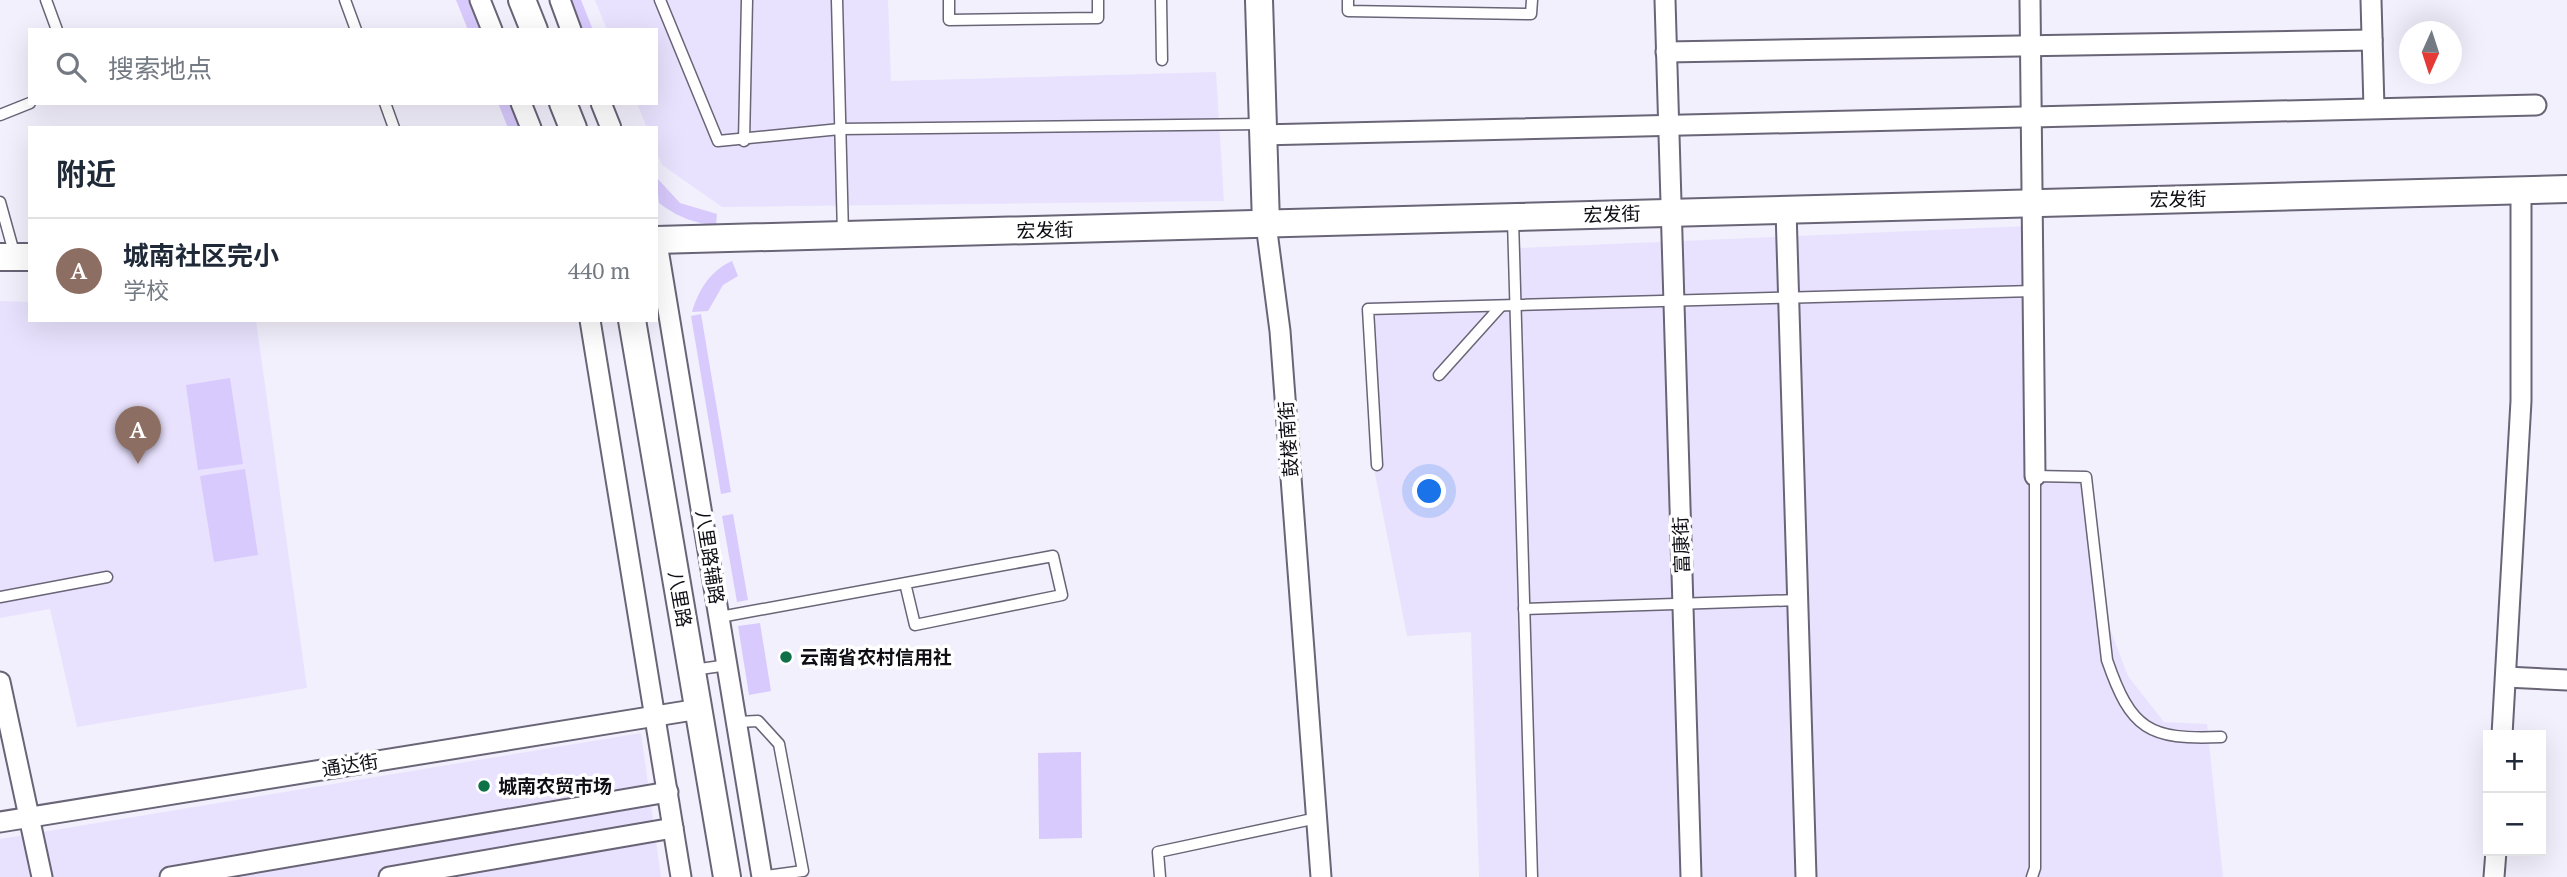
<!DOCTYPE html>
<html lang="zh">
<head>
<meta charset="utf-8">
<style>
	:root { --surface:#fff; --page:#f2f2f3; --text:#1f2937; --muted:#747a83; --line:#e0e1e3; --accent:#0e7147 }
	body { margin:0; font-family:"PT Serif","Noto Sans SC",serif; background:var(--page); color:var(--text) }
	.controls { position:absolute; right:21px; bottom:21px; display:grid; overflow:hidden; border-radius:0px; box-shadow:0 7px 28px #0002 }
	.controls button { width:63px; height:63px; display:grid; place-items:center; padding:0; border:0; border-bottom:2px solid var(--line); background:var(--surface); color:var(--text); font:35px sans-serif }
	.compass { position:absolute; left:2399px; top:21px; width:63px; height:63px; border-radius:50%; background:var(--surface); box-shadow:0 7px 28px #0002; rotate:183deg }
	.you { position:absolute; left:1430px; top:492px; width:24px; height:24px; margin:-18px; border:5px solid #fff; border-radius:50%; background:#1a73e8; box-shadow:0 0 0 10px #1a73e833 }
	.badge { display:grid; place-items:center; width:46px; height:46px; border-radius:50%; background:var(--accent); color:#fff; font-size:23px; font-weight:700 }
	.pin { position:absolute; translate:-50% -58px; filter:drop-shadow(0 2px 4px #0008) }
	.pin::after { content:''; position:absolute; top:37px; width:24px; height:21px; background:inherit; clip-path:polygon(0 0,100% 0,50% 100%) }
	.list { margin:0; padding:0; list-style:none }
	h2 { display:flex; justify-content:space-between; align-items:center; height:91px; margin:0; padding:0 28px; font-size:30px }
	h2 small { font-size:23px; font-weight:400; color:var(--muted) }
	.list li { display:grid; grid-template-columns:46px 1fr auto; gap:21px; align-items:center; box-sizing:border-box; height:105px; padding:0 28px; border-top:2px solid var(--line) }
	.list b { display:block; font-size:26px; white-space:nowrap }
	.list p { margin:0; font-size:23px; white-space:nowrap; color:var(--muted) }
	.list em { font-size:23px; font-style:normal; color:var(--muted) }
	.icon { flex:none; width:38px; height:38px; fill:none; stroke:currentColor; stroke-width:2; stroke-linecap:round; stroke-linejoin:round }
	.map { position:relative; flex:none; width:2567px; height:877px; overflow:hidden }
	.search { position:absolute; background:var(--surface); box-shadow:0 7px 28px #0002; left:28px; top:28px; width:630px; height:77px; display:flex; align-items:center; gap:18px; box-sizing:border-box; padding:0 24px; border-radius:0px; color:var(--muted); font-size:26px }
	.panel { position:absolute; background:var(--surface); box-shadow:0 7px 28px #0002; left:28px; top:126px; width:630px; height:196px; border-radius:0px }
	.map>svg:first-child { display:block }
</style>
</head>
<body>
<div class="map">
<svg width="2567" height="877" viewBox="0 0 2567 877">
	<rect width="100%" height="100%" fill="#f3f0fd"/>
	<g fill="#e9e2fe">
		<polygon points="595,0 888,0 891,81 1216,72 1224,201 722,207 662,165 656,151 656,128 647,128 637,103 656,103 656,30 607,30"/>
		<polygon points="2028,226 2031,472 2091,472 2110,629 2128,676 2164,722 2207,724 2223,877 1479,877 1471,632 1407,636 1374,469 1365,302 1518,298 1519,248"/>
		<polygon points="0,301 30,302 30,320 256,320 307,688 77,727 50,609 0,618"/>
		<polygon points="641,733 661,877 0,877 0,839"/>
	</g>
	<g fill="#d8cafc">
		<polygon points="456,0 470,0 482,30 468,30"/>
		<polygon points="567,0 581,0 593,30 579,30"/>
		<polygon points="498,103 512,103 521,128 508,128"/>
		<path d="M656 177 680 203 717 214 716 225C692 223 678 217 659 203Z"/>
		<path d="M732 261 738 276 723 285 708 311 692 312C699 289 710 271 732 261Z"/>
		<polygon points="701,314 731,492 721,494 691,316"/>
		<polygon points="230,378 243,464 198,470 186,385"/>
		<polygon points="245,469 258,555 214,562 200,476"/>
		<polygon points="733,514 748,600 737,602 722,516"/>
		<polygon points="760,623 771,691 749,695 738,626"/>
		<polygon points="1081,752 1082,838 1039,839 1038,753"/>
	</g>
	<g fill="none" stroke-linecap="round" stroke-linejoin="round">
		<g stroke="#696476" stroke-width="13">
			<g id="lane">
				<polyline points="46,0 57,30"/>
				<polyline points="345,0 356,30"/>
				<polyline points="660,0 718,141 840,129 1261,124"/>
				<polyline points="837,0 843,234"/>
				<polyline points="949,0 949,20 1098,18 1098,0"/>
				<polyline points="1161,0 1162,60"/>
				<polyline points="1348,0 1348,11 1531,14 1532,0"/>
				<polyline points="385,103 394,128"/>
				<polyline points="0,115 30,103"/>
				<polyline points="744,141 747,0"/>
				<polyline points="0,202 15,256"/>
				<polyline points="1513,220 1532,877"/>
				<polyline points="1439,375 1501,306"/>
				<polyline points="1377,465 1368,309 2033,291"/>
				<polyline points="0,597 107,577"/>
				<polyline points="1524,609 1798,600"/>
				<polyline points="720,617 1053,556 1062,595 915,625 905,583"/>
				<polyline points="693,670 728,665"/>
				<polyline points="737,722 758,721 779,744 803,871 759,877"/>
				<polyline points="1160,877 1158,852 1317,818"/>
				<path d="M2032 877 2035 868V476L2086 477 2107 660C2131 730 2149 740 2221 737"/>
			</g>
		</g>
		<g stroke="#696476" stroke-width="23">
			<g id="street">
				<polyline points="480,0 492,30"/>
				<polyline points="560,0 571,30"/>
				<polyline points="1665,0 1691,877"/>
				<polyline points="2030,0 2035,476"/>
				<polyline points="2371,0 2374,108"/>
				<polyline points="1666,52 2372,40"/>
				<polyline points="521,103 531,128"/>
				<polyline points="601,103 611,128"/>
				<polyline points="1264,135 2536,105"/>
				<polyline points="1786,210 1806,877"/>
				<polyline points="1266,224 1280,331 1321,877"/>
				<polyline points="656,237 762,877"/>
				<polyline points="590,320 681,877"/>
				<polyline points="2506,677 2567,680"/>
				<polyline points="0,682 42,877"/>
				<polyline points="2502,735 2521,401 2521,190"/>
				<polyline points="0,822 699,709"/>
				<polyline points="170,877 668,792"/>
				<polyline points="389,877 673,828"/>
				<polyline points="2494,877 2496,851"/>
			</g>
		</g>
		<g stroke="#696476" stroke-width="30">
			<g id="secondary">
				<polyline points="522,0 534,30"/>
				<polyline points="1259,0 1266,224"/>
				<polyline points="563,103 573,128"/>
				<polyline points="656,240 2567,189"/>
				<polyline points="0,257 30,257"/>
				<polyline points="632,320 727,877"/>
			</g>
		</g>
		<use href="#lane" stroke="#fff" stroke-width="10"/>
		<use href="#street" stroke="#fff" stroke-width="19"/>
		<use href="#secondary" stroke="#fff" stroke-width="26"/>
	</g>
	<g fill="#0e7147" stroke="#fff" stroke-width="2.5">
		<circle cx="786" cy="657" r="7"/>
		<circle cx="484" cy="786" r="7"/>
	</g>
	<g text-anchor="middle" stroke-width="7" stroke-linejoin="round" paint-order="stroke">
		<g font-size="19" fill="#100e15" stroke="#fff">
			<text transform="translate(2178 199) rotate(-1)" y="7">宏发街</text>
			<text transform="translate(1612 214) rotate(-2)" y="7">宏发街</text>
			<text transform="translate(1045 230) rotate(-2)" y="7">宏发街</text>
			<text transform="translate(1288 439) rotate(-94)" y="7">鼓楼南街</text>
			<text transform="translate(1681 545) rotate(-92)" y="7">富康街</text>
			<text transform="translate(710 557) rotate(81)" y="7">八里路辅路</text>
			<text transform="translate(680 599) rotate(80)" y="7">八里路</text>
			<text transform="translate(350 765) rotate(-9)" y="7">通达街</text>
		</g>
		<g font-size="19" font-weight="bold" fill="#100e15" stroke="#fff" text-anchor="start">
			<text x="800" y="664">云南省农村信用社</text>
			<text x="498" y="793">城南农贸市场</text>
		</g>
	</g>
</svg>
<div class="controls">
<button>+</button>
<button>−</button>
</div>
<svg class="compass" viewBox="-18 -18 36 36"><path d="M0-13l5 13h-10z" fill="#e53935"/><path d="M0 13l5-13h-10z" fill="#747a83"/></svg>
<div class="you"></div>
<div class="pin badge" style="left:138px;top:464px;background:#8d6e63">A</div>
<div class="search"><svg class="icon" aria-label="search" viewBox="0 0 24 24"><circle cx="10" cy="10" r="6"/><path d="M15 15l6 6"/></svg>搜索地点</div>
<section class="panel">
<h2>附近<small></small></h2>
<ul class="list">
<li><span class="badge" style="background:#8d6e63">A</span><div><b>城南社区完小</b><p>学校</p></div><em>440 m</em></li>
</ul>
</section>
</div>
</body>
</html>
